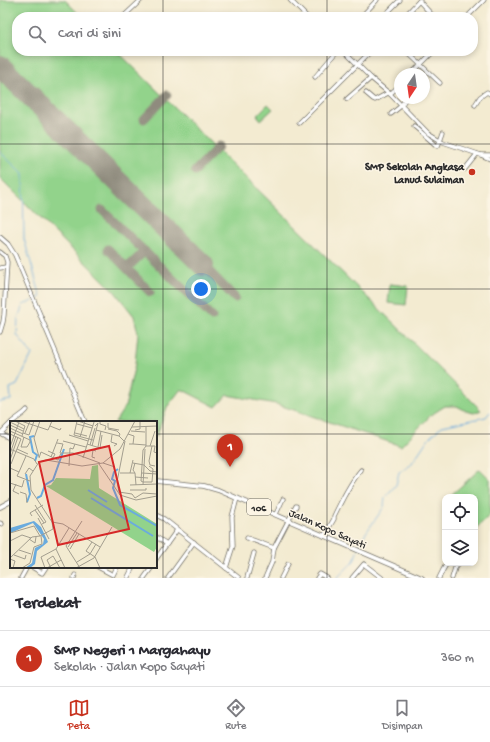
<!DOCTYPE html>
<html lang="id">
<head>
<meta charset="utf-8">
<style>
	:root { --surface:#fff; --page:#f2f2f3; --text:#2b2b33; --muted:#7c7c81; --line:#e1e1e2; --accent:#c8321e }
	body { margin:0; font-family:"Gochi Hand",sans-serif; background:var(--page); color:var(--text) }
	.controls { position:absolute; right:12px; bottom:12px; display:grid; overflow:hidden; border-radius:8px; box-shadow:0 2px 6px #0003 }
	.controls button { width:36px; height:36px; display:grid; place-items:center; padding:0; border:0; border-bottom:1px solid var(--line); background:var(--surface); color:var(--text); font:20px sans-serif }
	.compass { position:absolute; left:394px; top:68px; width:36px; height:36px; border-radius:50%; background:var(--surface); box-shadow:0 2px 6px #0003; rotate:193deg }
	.you { position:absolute; left:201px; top:289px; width:14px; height:14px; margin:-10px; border:3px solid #fff; border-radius:50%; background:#1a73e8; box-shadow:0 0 0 6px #1a73e833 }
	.badge { display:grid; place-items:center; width:26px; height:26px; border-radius:50%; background:var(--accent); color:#fff; font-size:13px; font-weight:700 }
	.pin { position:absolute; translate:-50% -33px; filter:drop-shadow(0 1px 2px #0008) }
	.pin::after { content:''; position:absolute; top:21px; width:14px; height:12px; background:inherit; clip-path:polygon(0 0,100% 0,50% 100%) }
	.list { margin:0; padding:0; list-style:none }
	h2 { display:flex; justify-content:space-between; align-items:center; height:52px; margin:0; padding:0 16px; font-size:17px }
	h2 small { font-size:13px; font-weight:400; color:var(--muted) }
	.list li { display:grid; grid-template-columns:26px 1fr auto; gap:12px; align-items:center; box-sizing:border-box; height:56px; padding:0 16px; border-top:1px solid var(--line) }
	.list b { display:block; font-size:15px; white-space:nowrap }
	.list p { margin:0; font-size:13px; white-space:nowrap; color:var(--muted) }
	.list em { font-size:13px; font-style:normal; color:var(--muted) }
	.icon { flex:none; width:22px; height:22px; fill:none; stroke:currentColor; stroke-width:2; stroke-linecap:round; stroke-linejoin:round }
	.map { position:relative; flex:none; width:490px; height:578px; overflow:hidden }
	.search { position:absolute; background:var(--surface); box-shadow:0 2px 6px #0003; left:12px; right:12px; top:12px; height:44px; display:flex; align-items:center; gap:10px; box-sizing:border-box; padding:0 14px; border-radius:16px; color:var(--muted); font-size:15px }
	.sheet { height:108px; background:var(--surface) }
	nav { display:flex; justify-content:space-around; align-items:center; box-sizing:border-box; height:56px; border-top:1px solid var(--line); background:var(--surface); font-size:11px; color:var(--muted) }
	nav a { display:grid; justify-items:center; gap:2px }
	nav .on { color:var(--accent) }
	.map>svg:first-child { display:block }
</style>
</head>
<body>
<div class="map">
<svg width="490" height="578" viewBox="0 0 490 578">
	<rect width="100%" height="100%" fill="#fcf5e5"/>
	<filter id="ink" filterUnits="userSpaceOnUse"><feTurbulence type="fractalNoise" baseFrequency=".025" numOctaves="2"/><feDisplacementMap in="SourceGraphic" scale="8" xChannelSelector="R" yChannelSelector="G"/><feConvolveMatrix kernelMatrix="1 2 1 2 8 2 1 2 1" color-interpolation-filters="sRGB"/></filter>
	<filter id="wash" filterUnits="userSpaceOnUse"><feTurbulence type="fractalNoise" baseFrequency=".012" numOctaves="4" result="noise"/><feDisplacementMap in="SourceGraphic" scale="16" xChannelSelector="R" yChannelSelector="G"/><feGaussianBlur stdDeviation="0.9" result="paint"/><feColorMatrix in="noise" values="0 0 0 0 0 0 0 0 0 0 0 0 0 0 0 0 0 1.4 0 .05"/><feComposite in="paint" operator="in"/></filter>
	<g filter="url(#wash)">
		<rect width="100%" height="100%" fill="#f3ebd1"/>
		<g fill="#92d38b" stroke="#5e7f5b">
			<polygon points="0,0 65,0 82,17 17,17 17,51 117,51 423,352 481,410 474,413 466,411 457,406 445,406 431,415 401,446 276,404 227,395 216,407 181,389 167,407 156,437 156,422 115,422 125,407 135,364 138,333 134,316 115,292 0,178"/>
			<polygon points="268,104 273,109 261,120 257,115"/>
			<polygon points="390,284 408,286 406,305 388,303"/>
			<polygon points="480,469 490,479 490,515 475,529 475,497 449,497"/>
		</g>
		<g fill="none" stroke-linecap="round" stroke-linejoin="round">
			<g stroke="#6aabde" stroke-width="1">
				<polyline points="0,152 23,174 24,239 41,297 36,299"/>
				<polyline points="0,402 11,400 10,388 17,385 32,354 17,335 18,318 23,305 33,301"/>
				<polyline points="359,549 363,537 384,507 385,497 396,485 399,472 412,463 428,439 442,426 486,417 490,412"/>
				<polyline points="337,578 354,561 357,552"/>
			</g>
			<g stroke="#8f8b7e" stroke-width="9">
				<polyline points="144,119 167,95"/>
				<polyline points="195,171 219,146"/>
				<polyline points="102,210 212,317"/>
				<polyline points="108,249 150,292"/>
				<polyline points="203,265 235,298"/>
				<polyline points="127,268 145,251"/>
			</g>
			<polyline stroke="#8f8b7e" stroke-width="22" points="0,66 203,265"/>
		</g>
	</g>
	<g filter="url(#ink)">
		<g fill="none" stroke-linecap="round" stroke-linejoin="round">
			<g stroke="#716e65" stroke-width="5">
				<g id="minor">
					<polyline points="290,0 307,17"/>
					<polyline points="419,1 434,17"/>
					<polyline points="366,12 371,17"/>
					<polyline points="123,17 141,0"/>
					<polyline points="361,17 377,0"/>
					<polyline points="383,17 400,0"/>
					<polyline points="404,17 420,0"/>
					<polyline points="467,17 484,0"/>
					<polyline points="344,51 371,78 390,94 428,133 443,142 481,155 490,159"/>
					<polyline points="406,51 440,83"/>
					<polyline points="411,74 434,51"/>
					<polyline points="315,77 337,51"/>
					<polyline points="424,90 425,91"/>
					<polyline points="366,93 373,99 375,100 388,93"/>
					<polyline points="390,94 400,85"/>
					<polyline points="347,99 371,78"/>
					<polyline points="475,105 480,97 487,92 490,94"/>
					<polyline points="391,114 401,106 406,98"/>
					<polyline points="299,123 371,51"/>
					<polyline points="414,126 437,146 438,146 443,132"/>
					<polyline points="481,155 490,155"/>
					<polyline points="465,169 477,154"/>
					<polyline points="0,237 8,244 15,255 85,422"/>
					<polyline points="0,252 5,256 7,262 4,315 3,322 0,332"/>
					<polyline points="0,268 6,267"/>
					<polyline points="12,422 24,413 27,410"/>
					<polyline points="0,433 11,439"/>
					<polyline points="1,433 11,423"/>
					<polyline points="276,514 283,499"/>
					<polyline points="156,515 164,519 239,578"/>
					<polyline points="0,523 2,524"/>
					<path d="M324 536 334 519V516C342 500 349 484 361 470"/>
					<polyline points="156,537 167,544"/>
					<polyline points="247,538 274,548"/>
					<polyline points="156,559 177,530"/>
					<polyline points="32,567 42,573 46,567"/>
					<polyline points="98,567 113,575 117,567"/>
					<polyline points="226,568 233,546 232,517 237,498"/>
					<polyline points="128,577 133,567"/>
					<polyline points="21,578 27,567"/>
					<polyline points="74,578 75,575"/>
					<polyline points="144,578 152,567"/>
					<polyline points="168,578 194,542"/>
					<polyline points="247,578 254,553"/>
					<polyline points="265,578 272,562 274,548 296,506"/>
					<polyline points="281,578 288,564"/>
					<polyline points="317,578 320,574 327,578"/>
					<polyline points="352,578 364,564 365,565 382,578"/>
					<polyline points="439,578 443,570 447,563"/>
					<polyline points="452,578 455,568 459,563"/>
				</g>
			</g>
			<g stroke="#716e65" stroke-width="5.5">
				<g id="major">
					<polyline points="156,481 204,486 218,490 422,578"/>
					<polyline points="0,507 11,501"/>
				</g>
			</g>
			<use href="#minor" stroke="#fff" stroke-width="3.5"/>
			<use href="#major" stroke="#fff" stroke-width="4"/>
		</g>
	</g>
	<path fill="none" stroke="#2b2b2b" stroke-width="1" stroke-opacity="0.55" d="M163 0V17M327 0V17M163 51V578M327 51V578M0 144H490M0 289H490M0 434H11M156 434H490"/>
	<circle fill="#c8321e" stroke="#fcf5e5" stroke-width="1.5" cx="472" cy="172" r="4"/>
	<g text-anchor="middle" stroke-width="3" stroke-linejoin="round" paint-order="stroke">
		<rect fill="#fcf5e5" stroke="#6a6863" stroke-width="1" x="247" y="499" width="24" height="16" rx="3"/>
		<g font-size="10" font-weight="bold" fill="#2b2b2b">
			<text x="259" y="511">106</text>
		</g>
		<g font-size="11" font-weight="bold" fill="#2b2b2b" stroke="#fcf5e5" text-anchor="end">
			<text x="464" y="170">SMP Sekolah Angkasa<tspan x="464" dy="13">Lanud Sulaiman</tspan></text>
		</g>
		<g font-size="11" fill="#2b2b2b" stroke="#fcf5e5">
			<text transform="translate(328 528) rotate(24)" y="4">Jalan Kopo Sayati</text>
		</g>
	</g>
	<g transform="translate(10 421)">
		<rect width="147" height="147" fill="#f3ebd1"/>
		<path d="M88 44 89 67 147 103V126L144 131 36 65 41 64 46 57 80 58 82 45Z" fill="#92d38b"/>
		<path d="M24 100 31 106 38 121 27 130 25 143 20 147H15L22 142 25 127 33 123 34 118 23 102 3 111H0V107Z" fill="#6aabde"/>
		<path fill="none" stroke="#6aabde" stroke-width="2" d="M24 15 20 16 23 31 27 34 25 40M108 48 104 51 102 58 105 60 103 67 110 84 147 105M16 53 20 73 17 81M78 69 97 81M27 77 31 75 35 64 43 59 54 28M81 77 143 115"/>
		<path fill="none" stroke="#a39e8f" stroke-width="1" d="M5 0 15 5 12 15M11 0 38 9 42 0M67 0 64 14 83 19M68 0 83 5M90 0V3L96 5 95 9M0 1 14 8M98 2V7L109 9M67 3 82 7M0 4 13 10M40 5 50 9 51 7M136 5V25M122 6 147 5M0 7 13 13M98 8 107 10 110 13 109 15M86 9 109 15 114 20M125 9 130 8V0M0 10 20 19V21M121 10 135 11M13 12 19 14 24 0M15 12 20 0M65 12 77 15M0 13 11 18 1 43M118 13 124 15 123 23H119M59 14 78 20M102 14 101 21 107 23 104 25M14 16 11 26H17L20 21M70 16 75 0M53 20 76 26M115 20 107 61 109 71 122 73 125 77 133 72 147 73M47 22 53 23 50 32M77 23 90 27 92 14M123 23 136 24M80 24 85 7M82 25 88 2 85 5M140 25 145 10M142 25 139 40 140 44 145 45M0 26 9 1M88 26 91 10M0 28 24 38 27 43M7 28 18 33M38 30 45 33 43 37M0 33 6 15M29 36 24 17 30 0M41 36 48 18M29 37 31 31 48 39 51 32H63L90 42M73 37 84 1M85 37 82 36 83 29 86 30M0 39 8 16M93 42 105 46M123 42 134 44 140 50 147 51M89 43 110 74 126 79 147 75M59 45 60 27 63 28 65 23M0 47 9 51 7 55 20 60M9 51 16 35M110 52H125L123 49 125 42M120 52 123 39M125 52 126 64M132 52 147 53M15 53 19 47 23 50M125 56 138 57M133 61 131 60 133 29 136 25H145L144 31 147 32M133 61H142L143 48 139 45M0 62 12 66 14 59M6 63 3 70 9 73M120 64 147 63M133 64 135 28M120 69H136V67M10 71 16 73 17 82M25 84 36 101 32 103M25 89 34 102M22 95 20 92 33 84M28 97 39 118M42 101 53 103 90 126M0 112 24 105 30 115M19 118 25 122 26 116M0 120 12 114 21 117M82 121 76 130 85 136 90 147H98M58 126 67 112M60 128 69 113M9 129 21 133M4 134 15 138 16 134M0 137 22 116 30 115 43 108 42 101 21 69 20 55 29 41 36 39 72 45 93 42 110 28 125 0M0 138 5 140 3 147M67 141 80 133 86 123M12 147 20 142 24 126 32 123 31 115M35 147 31 136 46 128M37 147 51 139M41 147 37 139 43 135 50 147M55 147 46 128 59 107M66 147 84 137 102 106M70 147 56 125 72 100"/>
		<path fill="#d62828" fill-opacity="0.15" stroke="#d62828" stroke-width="2" d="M99 25 119 108 48 124 29 41Z"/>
		<rect width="147" height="147" fill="none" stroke="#2b2b2b" stroke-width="2"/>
	</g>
</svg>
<div class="controls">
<button><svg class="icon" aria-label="locate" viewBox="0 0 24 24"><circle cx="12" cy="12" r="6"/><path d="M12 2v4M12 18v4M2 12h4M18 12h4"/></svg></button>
<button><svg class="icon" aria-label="layers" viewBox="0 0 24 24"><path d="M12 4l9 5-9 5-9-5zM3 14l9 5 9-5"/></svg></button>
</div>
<svg class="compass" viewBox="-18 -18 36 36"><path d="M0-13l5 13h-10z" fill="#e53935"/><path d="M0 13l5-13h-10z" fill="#7c7c81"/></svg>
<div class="you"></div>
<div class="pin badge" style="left:230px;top:467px">1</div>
<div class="search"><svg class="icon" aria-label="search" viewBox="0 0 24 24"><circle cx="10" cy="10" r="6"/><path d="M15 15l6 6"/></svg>Cari di sini</div>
</div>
<section class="sheet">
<h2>Terdekat<small></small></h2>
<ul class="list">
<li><span class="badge">1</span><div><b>SMP Negeri 1 Margahayu</b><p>Sekolah · Jalan Kopo Sayati</p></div><em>360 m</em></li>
</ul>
</section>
<nav>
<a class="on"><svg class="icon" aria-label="map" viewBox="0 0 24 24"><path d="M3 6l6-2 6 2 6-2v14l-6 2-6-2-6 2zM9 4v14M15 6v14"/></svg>Peta</a>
<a><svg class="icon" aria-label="directions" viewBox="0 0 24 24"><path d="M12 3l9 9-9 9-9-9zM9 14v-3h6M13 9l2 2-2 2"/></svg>Rute</a>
<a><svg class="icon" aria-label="saved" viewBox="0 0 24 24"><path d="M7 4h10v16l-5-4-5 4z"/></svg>Disimpan</a>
</nav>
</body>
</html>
